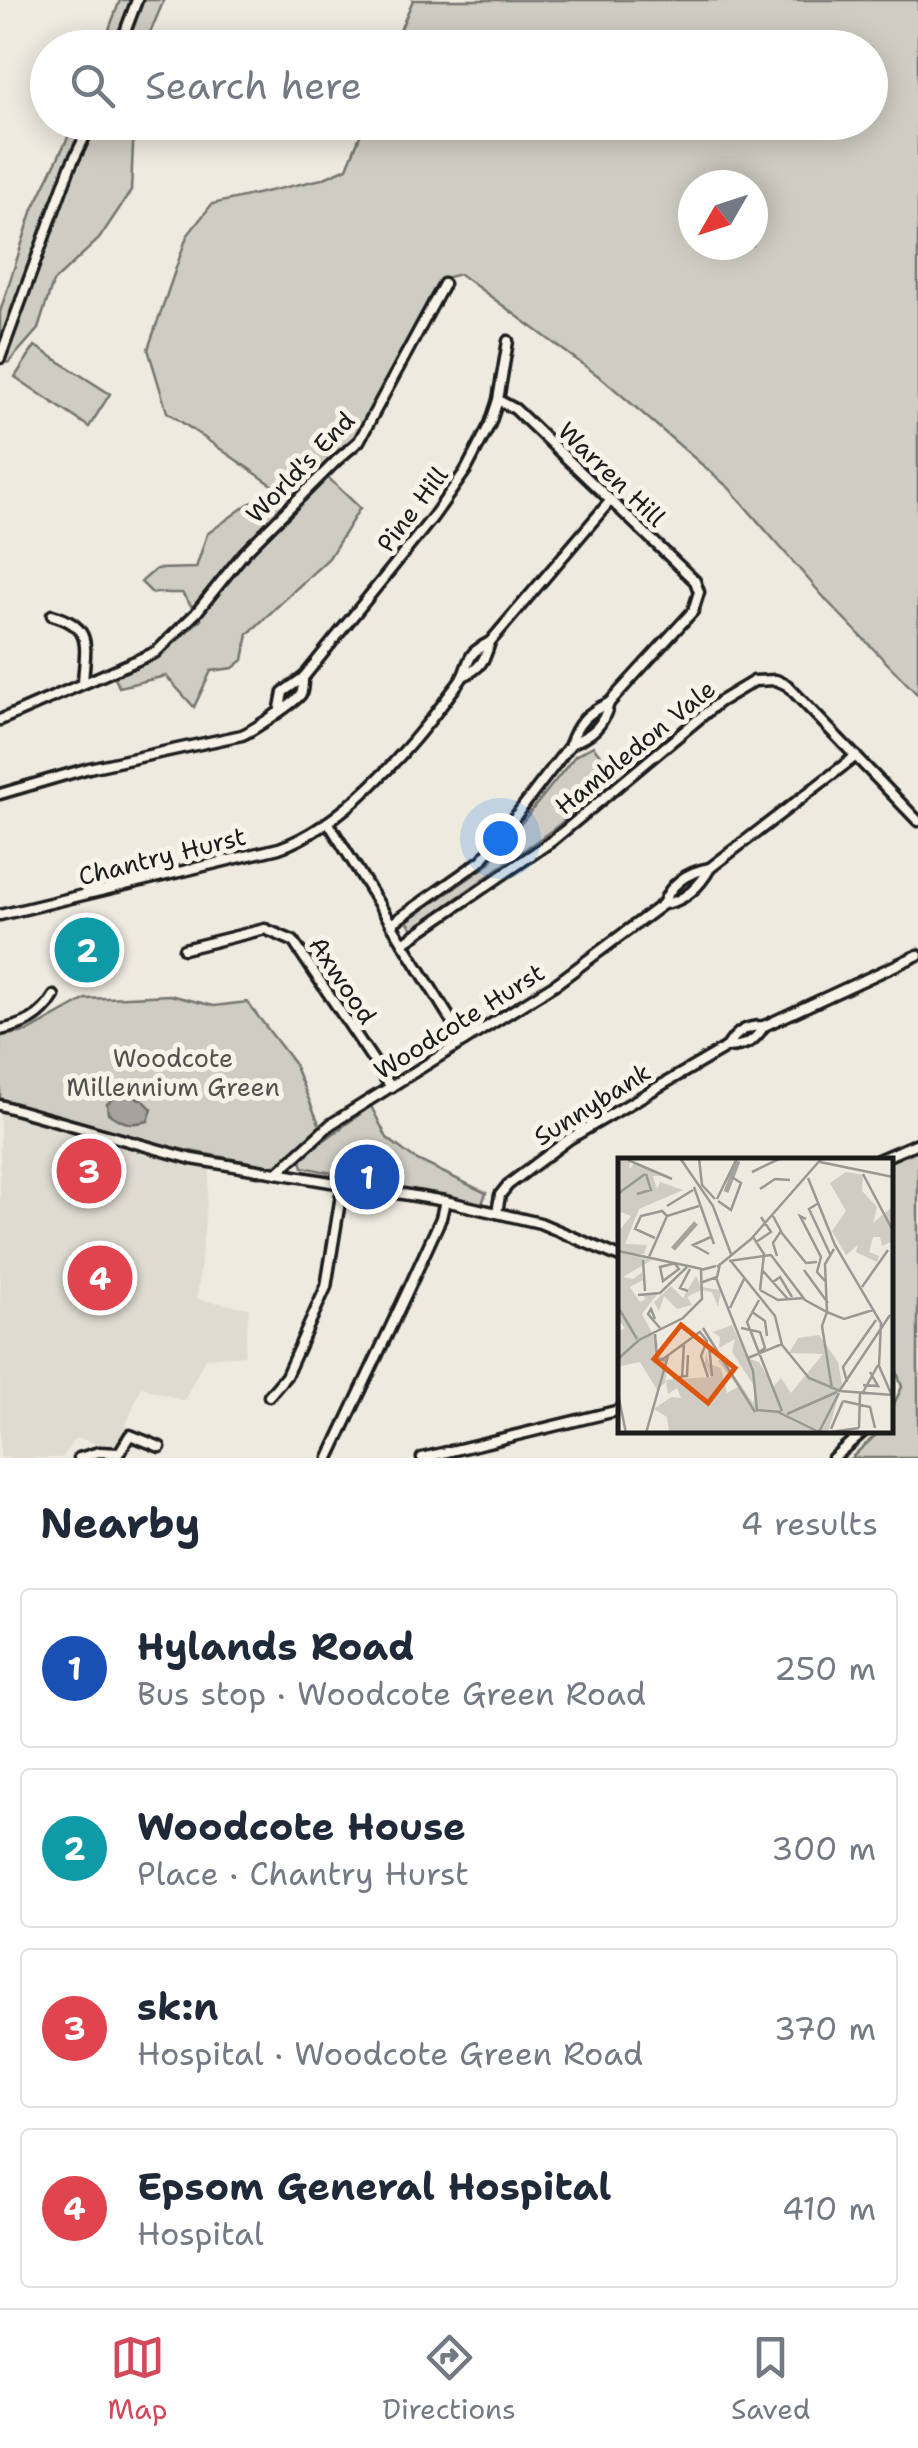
<!DOCTYPE html>
<html lang="en">
<head>
<meta charset="utf-8">
<style>
	:root { --surface:#fff; --page:#f6f6f7; --text:#1f2937; --muted:#747a83; --line:#e0e1e3; --accent:#d1495b }
	body { margin:0; font-family:"Shantell Sans",sans-serif; background:var(--page); color:var(--text) }
	.compass { position:absolute; left:678px; top:170px; width:90px; height:90px; border-radius:50%; background:var(--surface); box-shadow:0 5px 25px #0003; rotate:231deg }
	.you { position:absolute; left:500px; top:838px; width:35px; height:35px; margin:-25px; border:8px solid #fff; border-radius:50%; background:#1a73e8; box-shadow:0 0 0 15px #1a73e833 }
	.badge { display:grid; place-items:center; width:65px; height:65px; border-radius:50%; background:var(--accent); color:#fff; font-size:32px; font-weight:700 }
	.pin { position:absolute; translate:-50% -50%; border:5px solid #fff; box-shadow:0 2px 10px #0006 }
	.list { margin:0; padding:0; list-style:none }
	h2 { display:flex; justify-content:space-between; align-items:center; height:130px; margin:0; padding:0 40px; font-size:42px }
	h2 small { font-size:32px; font-weight:400; color:var(--muted) }
	.list li { display:grid; grid-template-columns:65px 1fr auto; gap:30px; align-items:center; box-sizing:border-box; height:160px; margin:0 20px 20px; padding:0 20px; border:2px solid var(--line); border-radius:10px }
	.list b { display:block; font-size:38px; white-space:nowrap }
	.list p { margin:0; font-size:32px; white-space:nowrap; color:var(--muted) }
	.list em { font-size:32px; font-style:normal; color:var(--muted) }
	.icon { flex:none; width:55px; height:55px; fill:none; stroke:currentColor; stroke-width:2; stroke-linecap:round; stroke-linejoin:round }
	.map { position:relative; flex:none; width:918px; height:1458px; overflow:hidden }
	.search { position:absolute; background:var(--surface); box-shadow:0 5px 25px #0003; left:30px; right:30px; top:30px; height:110px; display:flex; align-items:center; gap:25px; box-sizing:border-box; padding:0 35px; border-radius:55px; color:var(--muted); font-size:38px }
	.sheet { height:850px; background:var(--surface) }
	nav { display:flex; justify-content:space-around; align-items:center; box-sizing:border-box; height:140px; border-top:2px solid var(--line); background:var(--surface); font-size:28px; color:var(--muted) }
	nav a { display:grid; justify-items:center; gap:5px }
	nav .on { color:var(--accent) }
	.map>svg:first-child { display:block }
</style>
</head>
<body>
<div class="map">
<svg width="918" height="1458" viewBox="0 0 918 1458">
	<rect width="100%" height="100%" fill="#eeeae0"/>
	<filter id="ink" filterUnits="userSpaceOnUse"><feTurbulence type="fractalNoise" baseFrequency=".01" numOctaves="2"/><feDisplacementMap in="SourceGraphic" scale="20" xChannelSelector="R" yChannelSelector="G"/><feConvolveMatrix kernelMatrix="1 2 1 2 8 2 1 2 1" color-interpolation-filters="sRGB"/></filter>
	<g filter="url(#ink)">
		<polygon fill="#dedbd1" points="0,1112 68,1129 149,1156 210,1169 197,1299 249,1308 244,1355 205,1358 184,1401 141,1387 116,1451 79,1438 73,1441 62,1458 0,1458"/>
		<g fill="#cfccc3" stroke="#767470" stroke-width="2.5" fill-rule="evenodd">
			<polygon points="120,0 164,0 144,47 102,48"/>
			<path d="M413 0H918V695L828 602 729 488 604 380 460 274 440 279 355 436 319 469 360 508 329 558 248 634 243 660 233 668 211 671 194 707 166 676 119 687 114 676 159 657 201 619 182 593H152L141 582 156 569 196 568 207 534 248 504 281 491 167 412 148 349 187 236 212 204 322 179 347 168 365 123 870 122V48L393 47ZM693 185H753V245H693Z"/>
			<polygon points="75,123 134,123 131,191 99,239 53,282 38,329 9,362 0,364 0,312 33,209"/>
			<polygon points="35,346 110,394 89,427 15,377"/>
			<polygon points="593,746 618,777 555,828 413,929 407,921 488,865 575,756"/>
			<polygon points="170,995 214,1006 247,1002 293,1062 323,1133 275,1167 153,1144 0,1101 0,1036 27,1032 86,999"/>
			<polygon points="371,1106 387,1138 413,1158 486,1193 482,1204 303,1167 300,1158"/>
			<polygon points="918,1145 918,1458 851,1458 880,1431 890,1430 891,1410 902,1387 891,1355 890,1160 886,1160"/>
		</g>
		<path fill="#a6a39d" stroke="#6f6d69" stroke-width="2.5" d="M127 1094 143 1100 152 1109 148 1121C131 1126 122 1123 108 1113L107 1104 115 1096Z"/>
		<g fill="none" stroke-linecap="round" stroke-linejoin="round">
			<g stroke="#1c1c1c" stroke-width="15">
				<g id="street">
					<polyline points="119,48 137,0"/>
					<polyline points="0,358 70,167 92,122"/>
					<path d="M52 615C94 627 85 646 83 683"/>
					<path d="M463 676C480 669 485 660 490 642"/>
					<polyline points="280,708 283,692 303,678 433,517 466,470 490,424 498,400 508,341"/>
					<polyline points="0,720 156,652 196,613 244,553 337,460 359,441 444,284"/>
					<path d="M570 744C592 735 603 727 609 703"/>
					<path d="M0 794 89 768 242 735C252 731 297 701 301 694 303 690 303 683 303 678"/>
					<polyline points="328,822 464,1041"/>
					<path d="M663 904C671 883 688 872 710 868"/>
					<path d="M0 915 279 848C341 827 406 753 445 701 450 693 459 684 463 676 471 655 469 653 490 642L611 500"/>
					<path d="M391 924 482 860 570 745C577 723 588 712 609 703L693 611 699 592 695 581 515 409 498 400"/>
					<polyline points="403,943 552,841 719,702 754,681 776,680 787,685 918,821"/>
					<polyline points="184,949 265,929 293,941 391,1087"/>
					<path d="M0 1030C24 1025 41 1018 54 996"/>
					<path d="M727 1047C737 1031 746 1026 764 1026L918 955"/>
					<polyline points="0,1105 192,1159 445,1201 540,1223 620,1257"/>
					<polyline points="878,1160 918,1143"/>
					<path d="M277 1173 331 1124 557 983 663 904C684 902 700 886 710 868L856 756"/>
					<path d="M497 1213 500 1195 508 1185 569 1139 727 1047C746 1046 754 1042 764 1026"/>
					<polyline points="269,1396 286,1376 326,1287 343,1183"/>
					<polyline points="79,1458 99,1452 119,1453 130,1435 160,1447"/>
					<polyline points="329,1458 409,1288 441,1218 445,1201"/>
					<polyline points="422,1458 620,1410"/>
					<polyline points="833,1458 865,1430"/>
				</g>
			</g>
			<use href="#street" stroke="#f7f3e8" stroke-width="8"/>
		</g>
	</g>
	<g text-anchor="middle" stroke-width="10" stroke-linejoin="round" paint-order="stroke">
		<g font-size="25" fill="#1c1c1c" stroke="#f7f3e8">
			<text transform="translate(300 467) rotate(-46)" y="9">World's End</text>
			<text transform="translate(612 474) rotate(44)" y="9">Warren Hill</text>
			<text transform="translate(412 509) rotate(-53)" y="9">Pine Hill</text>
			<text transform="translate(635 747) rotate(-39)" y="9">Hambledon Vale</text>
			<text transform="translate(162 856) rotate(-14)" y="9">Chantry Hurst</text>
			<text transform="translate(343 980) rotate(56)" y="9">Axwood</text>
			<text transform="translate(459 1021) rotate(-32)" y="9">Woodcote Hurst</text>
			<text transform="translate(592 1104) rotate(-32)" y="9">Sunnybank</text>
		</g>
		<g font-size="25" fill="#52514e" stroke="#f7f3e8">
			<text x="173" y="1067">Woodcote<tspan x="173" dy="29">Millennium Green</tspan></text>
		</g>
	</g>
	<g transform="translate(618 1158)">
		<rect width="275" height="275" fill="#eeeae0"/>
		<path d="M0 0H13L11 11 17 5 51 18H35L39 31 42 24 65 32 21 51 7 86 29 87 26 96 12 97 34 102 5 119 15 121 24 114 25 122 12 129 22 144 28 141 23 136 41 134 24 156 40 186 36 197 50 200 47 225 39 232 22 204 3 208 0 202V174L7 170 1 163 0 74 13 58 0 53ZM228 14 245 17 244 33 259 49 255 65 274 49 275 83 264 88 262 79H255L251 94 261 98 259 104 238 94 240 87 228 97 214 73 228 53 212 25ZM78 118 83 129 103 132 100 149 94 134 83 132 69 139 74 147 59 151 46 138 41 153 36 144 53 128 65 140ZM114 167 129 200 141 204 155 229 163 220 173 235 205 196 171 195 180 180 201 177 220 204 224 225 210 275H51L49 259 36 251 53 239 63 240 59 230 50 236 48 222 93 219 87 206 88 194 91 206 103 210 109 235 120 229 100 203 104 200 135 245 138 231 114 194 117 181 101 190 102 179 95 174Z" fill="#cfccc3"/>
		<path fill="none" stroke="#a6a39d" stroke-width="5" d="M108 34 120 3M55 91 78 65"/>
		<path fill="none" stroke="#9a9892" stroke-width="2.5" d="M62 0 95 48 113 96M81 0 84 27 97 41M10 2 54 21M202 4 275 19M134 14 163 0M245 16 275 73M190 20 217 87 263 165 261 208 275 240M76 29 96 86M142 31 157 21 172 22M1 35 27 16M19 36 33 32 28 16M99 41 119 0M100 43 113 52 123 25 114 19M199 46 191 51 212 96M49 48 75 32M155 58 163 73 155 85 159 98M188 61 182 58 203 99 199 114 207 123M163 74 188 105 199 104M135 79 146 96 142 132M37 80 17 71 23 58 44 53 49 58M138 84 153 74 143 59M0 93 84 111M91 96 75 87 93 79M31 99 49 58 81 48M25 102 27 133M112 102 157 158 164 187 191 220 222 233 275 237M111 103 153 97 187 142 209 154 226 161 255 152M57 106 61 111 45 123 42 109 58 105M99 109 133 81 204 0M144 112 170 141M186 112 210 145M98 120 135 213 139 252 163 254M155 124 162 119 174 139M82 125 99 119 102 106M244 129 270 92M142 132 160 142 186 140M70 133 62 130 72 111M20 137 42 135 69 109M141 142 129 164 164 253M0 149 19 181M112 150 127 119M134 154 147 163 149 178M209 154 207 106 216 91M209 154 204 168 214 231M37 161 33 151 30 156 42 170M85 170 137 254M123 170 142 174 147 190 141 194M82 174 89 183 83 198 90 219M37 176 39 201 47 202M91 187 94 218M130 200 164 186M0 201 21 182 65 160 84 141 83 112 98 108M45 201 83 173M55 220 69 218 70 197M64 220 66 185M229 224 225 209 258 162M245 227 260 228 252 214M222 232 272 157M0 236 8 275M244 236 260 207M225 243 252 249 257 270M160 254 203 275M169 256 219 234M241 270 242 235M213 271 225 243M201 274 221 235M28 275 50 198M206 275 241 270"/>
		<path fill="#de560d" fill-opacity="0.15" stroke="#de560d" stroke-width="5" d="M63 167 117 210 90 245 36 201Z"/>
		<rect width="275" height="275" fill="none" stroke="#1c1c1c" stroke-width="5"/>
	</g>
</svg>
<svg class="compass" viewBox="-18 -18 36 36"><path d="M0-13l5 13h-10z" fill="#e53935"/><path d="M0 13l5-13h-10z" fill="#747a83"/></svg>
<div class="you"></div>
<div class="pin badge" style="left:367px;top:1177px;background:#1a4fb4">1</div>
<div class="pin badge" style="left:87px;top:950px;background:#0f9aa8">2</div>
<div class="pin badge" style="left:89px;top:1171px;background:#e0444e">3</div>
<div class="pin badge" style="left:100px;top:1278px;background:#e0444e">4</div>
<div class="search"><svg class="icon" aria-label="search" viewBox="0 0 24 24"><circle cx="10" cy="10" r="6"/><path d="M15 15l6 6"/></svg>Search here</div>
</div>
<section class="sheet">
<h2>Nearby<small>4 results</small></h2>
<ul class="list">
<li><span class="badge" style="background:#1a4fb4">1</span><div><b>Hylands Road</b><p>Bus stop · Woodcote Green Road</p></div><em>250 m</em></li>
<li><span class="badge" style="background:#0f9aa8">2</span><div><b>Woodcote House</b><p>Place · Chantry Hurst</p></div><em>300 m</em></li>
<li><span class="badge" style="background:#e0444e">3</span><div><b>sk:n</b><p>Hospital · Woodcote Green Road</p></div><em>370 m</em></li>
<li><span class="badge" style="background:#e0444e">4</span><div><b>Epsom General Hospital</b><p>Hospital</p></div><em>410 m</em></li>
</ul>
</section>
<nav>
<a class="on"><svg class="icon" aria-label="map" viewBox="0 0 24 24"><path d="M3 6l6-2 6 2 6-2v14l-6 2-6-2-6 2zM9 4v14M15 6v14"/></svg>Map</a>
<a><svg class="icon" aria-label="directions" viewBox="0 0 24 24"><path d="M12 3l9 9-9 9-9-9zM9 14v-3h6M13 9l2 2-2 2"/></svg>Directions</a>
<a><svg class="icon" aria-label="saved" viewBox="0 0 24 24"><path d="M7 4h10v16l-5-4-5 4z"/></svg>Saved</a>
</nav>
</body>
</html>
